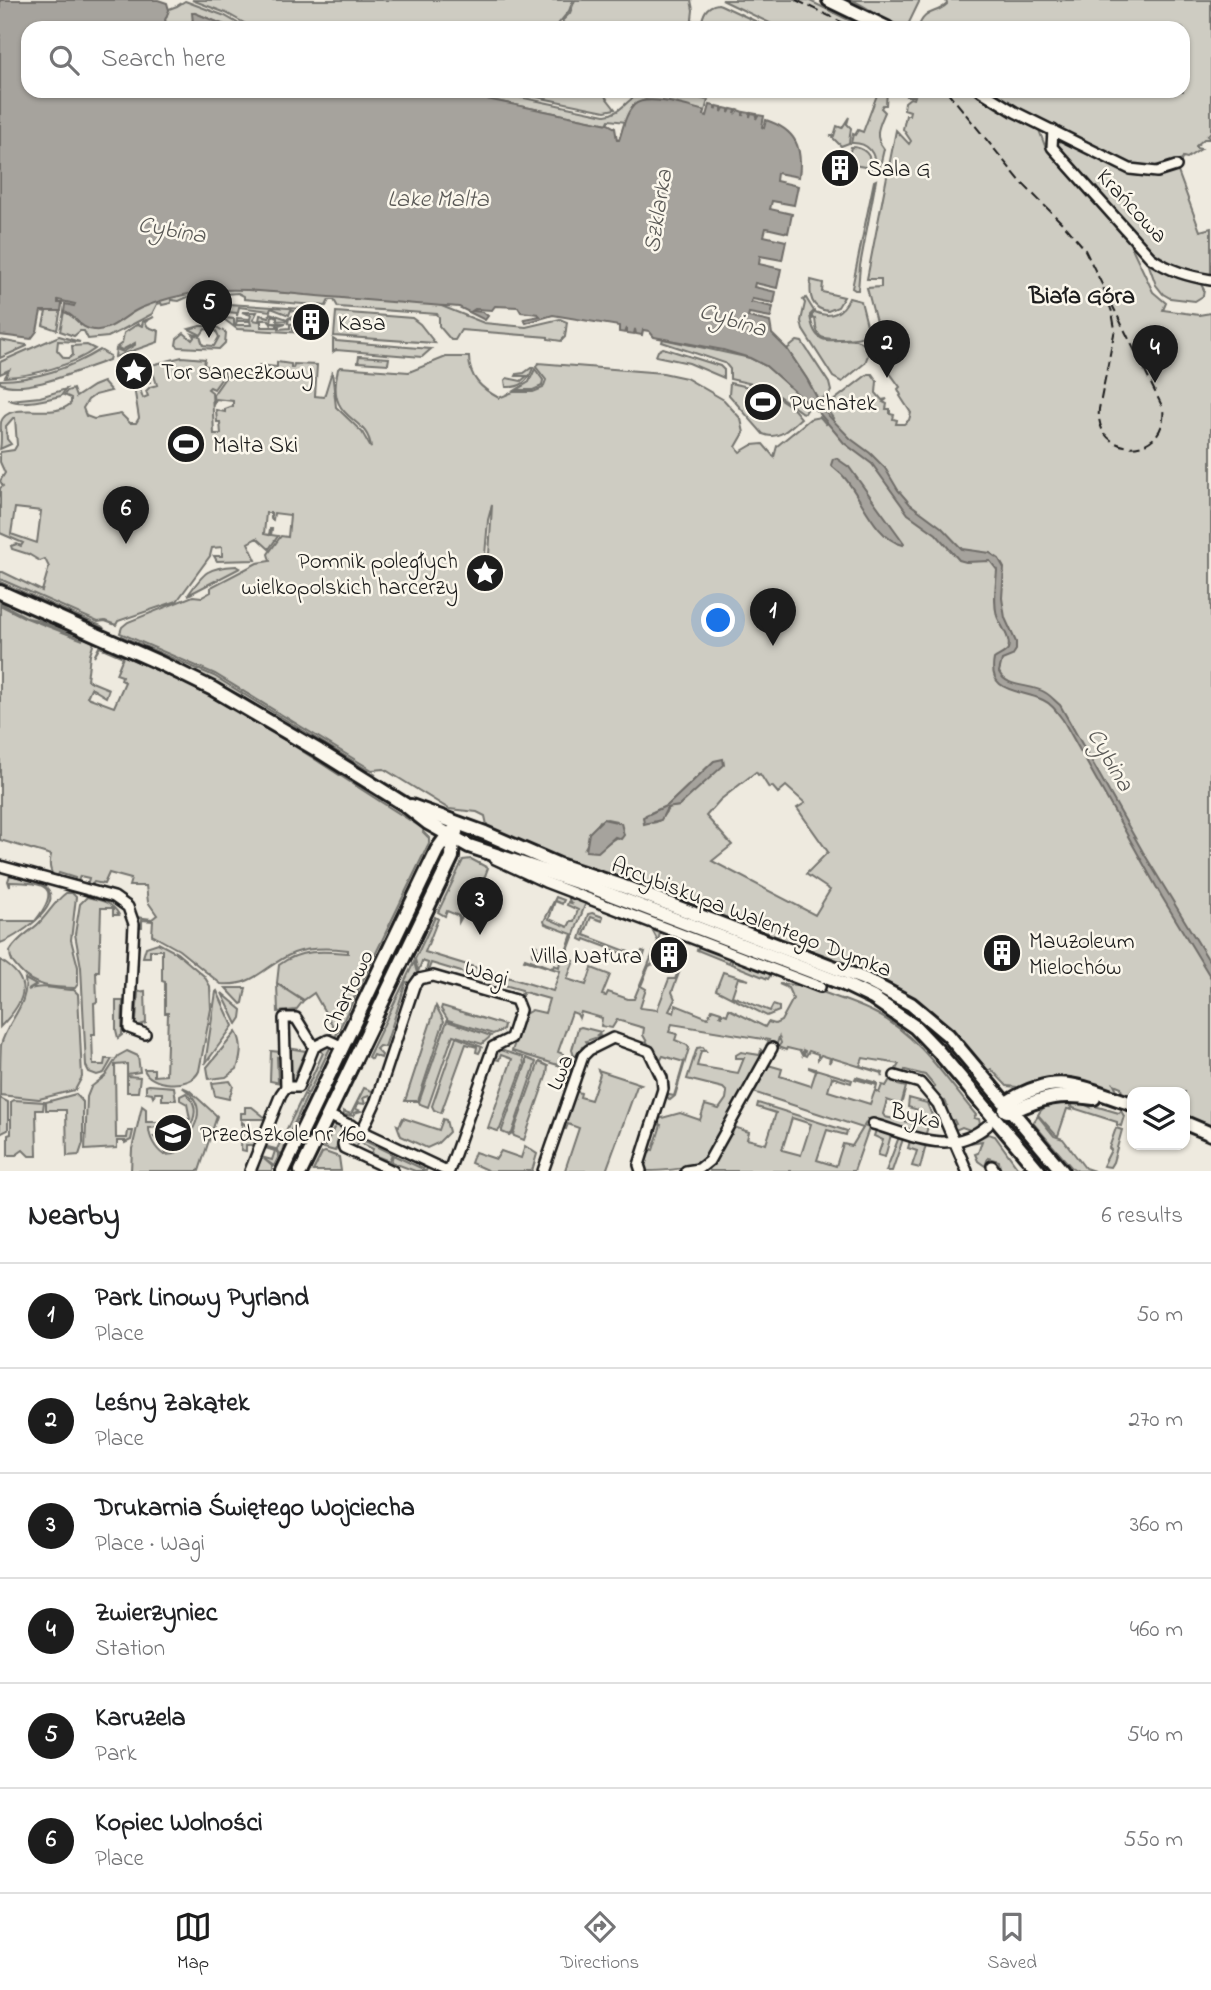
<!DOCTYPE html>
<html lang="en">
<head>
<meta charset="utf-8">
<style>
	:root { --surface:#fff; --page:#f2f2f2; --text:#202124; --muted:#757577; --line:#e0e0e0; --accent:#1c1c1c }
	body { margin:0; font-family:"Indie Flower",sans-serif; background:var(--page); color:var(--text) }
	.controls { position:absolute; right:21px; bottom:21px; display:grid; overflow:hidden; border-radius:14px; box-shadow:0 2px 5px #0004 }
	.controls button { width:63px; height:63px; display:grid; place-items:center; padding:0; border:0; border-bottom:2px solid var(--line); background:var(--surface); color:var(--text); font:35px sans-serif }
	.you { position:absolute; left:719px; top:621px; width:24px; height:24px; margin:-18px; border:5px solid #fff; border-radius:50%; background:#1a73e8; box-shadow:0 0 0 10px #1a73e833 }
	.badge { display:grid; place-items:center; width:46px; height:46px; border-radius:50%; background:var(--accent); color:#fff; font-size:23px; font-weight:700 }
	.pin { position:absolute; translate:-50% -58px; filter:drop-shadow(0 2px 4px #0008) }
	.pin::after { content:''; position:absolute; top:37px; width:24px; height:21px; background:inherit; clip-path:polygon(0 0,100% 0,50% 100%) }
	.list { margin:0; padding:0; list-style:none }
	h2 { display:flex; justify-content:space-between; align-items:center; height:91px; margin:0; padding:0 28px; font-size:30px }
	h2 small { font-size:23px; font-weight:400; color:var(--muted) }
	.list li { display:grid; grid-template-columns:46px 1fr auto; gap:21px; align-items:center; box-sizing:border-box; height:105px; padding:0 28px; border-top:2px solid var(--line) }
	.list b { display:block; font-size:26px; white-space:nowrap }
	.list p { margin:0; font-size:23px; white-space:nowrap; color:var(--muted) }
	.list em { font-size:23px; font-style:normal; color:var(--muted) }
	.icon { flex:none; width:38px; height:38px; fill:none; stroke:currentColor; stroke-width:2; stroke-linecap:round; stroke-linejoin:round }
	.map { position:relative; flex:none; width:1211px; height:1171px; overflow:hidden }
	.search { position:absolute; background:var(--surface); box-shadow:0 2px 5px #0004; left:21px; right:21px; top:21px; height:77px; display:flex; align-items:center; gap:18px; box-sizing:border-box; padding:0 24px; border-radius:21px; color:var(--muted); font-size:26px }
	.sheet { height:721px; background:var(--surface) }
	nav { display:flex; justify-content:space-around; align-items:center; box-sizing:border-box; height:98px; border-top:2px solid var(--line); background:var(--surface); font-size:19px; color:var(--muted) }
	nav a { display:grid; justify-items:center; gap:4px }
	nav .on { color:var(--accent) }
	.map>svg:first-child { display:block }
</style>
</head>
<body>
<div class="map">
<svg width="1211" height="1171" viewBox="0 0 1211 1171">
	<rect width="100%" height="100%" fill="#eeeadf"/>
	<filter id="ink" filterUnits="userSpaceOnUse"><feTurbulence type="fractalNoise" baseFrequency=".0143" numOctaves="2"/><feDisplacementMap in="SourceGraphic" scale="14" xChannelSelector="R" yChannelSelector="G"/><feConvolveMatrix kernelMatrix="1 2 1 2 8 2 1 2 1" color-interpolation-filters="sRGB"/></filter>
	<g filter="url(#ink)">
		<g fill="#ceccc2" stroke="#75746f" stroke-width="2" fill-rule="evenodd">
			<polygon points="192,0 573,0 569,11 555,28 253,28 226,13"/>
			<polygon points="575,0 691,0 693,10 691,28 563,28 565,25 562,21 570,13"/>
			<polygon points="722,0 808,0 865,28 780,28"/>
			<path d="M837 0H920L907 27C888 24 872 10 854 1L852 4Z"/>
			<path d="M946 0H1211V132L1207 136 1211 139H1204L1196 146V148L1201 149 1187 158 1183 157 1181 161 1160 168 1137 169 1020 111 987 91H1183V28H918C925 8 936 15 947 4Z"/>
			<polygon points="185,1 225,16 246,28 232,28 195,13 190,28 168,28 165,20 169,9 177,6"/>
			<path d="M718 4 721 5 770 28H700C703 16 704 6 718 4Z"/>
			<path d="M448 91H489L502 94 501 97H504L505 94 605 115C620 114 625 102 637 95 653 84 690 96 708 100L705 111 646 100C634 103 632 112 626 122L609 120 607 124Z"/>
			<polygon points="507,91 601,91 615,109 605,111"/>
			<path d="M870 91H887L886 105H883L881 108 885 112C879 126 873 136 884 149L879 170 875 169C876 153 868 142 851 143L853 134 855 135 858 130 863 132 877 95Z"/>
			<path d="M907 91H971L996 108 1039 130 1045 146 1126 235 1153 292 1166 303 1163 310 1199 315 1211 313V1129L1185 1118V1092H1132V1098L1122 1095 1121 1087 1114 1084 1119 1094 1059 1079 1039 1081 1019 1090 1017 1087 1007 1086 991 1069 988 1071 923 1008 570 865 484 827 487 825 485 816 477 812 449 809 384 769 372 770 215 674 120 633 122 627 128 622 193 596 202 597 211 592V587L257 563 270 561 268 554 281 536 288 537 290 515 274 513 273 520 271 519V513H266L264 534 269 535 270 529H272L271 535 278 536 269 549 257 538 248 543 256 560 217 561 214 556H222V547L212 548 210 556 177 601 118 621 116 625 105 621 98 622 0 579V572H3L42 591 49 567 45 559 40 561 28 554 12 549 11 546 17 544 21 546 23 543 0 533V488L3 486 0 481 5 473 0 462V452L14 450 17 445 15 418H13L6 426 7 439 11 444 0 449C2 441 0 430 1 422 9 399 55 421 71 403V398L64 395 67 391 73 389 76 397 93 386 103 382 111 391 95 395 88 400 83 408 86 416 94 419 121 414 130 423H136L139 418 134 387 139 386 143 398 148 396 146 391 150 387 157 385 153 372 148 373 150 382 145 383 144 367 182 357 205 359 204 365 208 366V372L218 373 225 369 224 375 214 389 210 387 208 389 212 392 214 434H221L220 422H217L216 410 225 412V409L233 406V401L216 399 214 403 213 395 227 375 253 377 252 374 259 373V365L277 367V362L291 364V368H293L294 364 317 365 315 396 324 397 332 371 336 407 362 432 371 448C368 413 325 424 338 369L340 367 409 372 446 357H469C469 378 482 389 499 398L513 392H533L543 388 546 380 536 367 538 363 663 373 686 378 724 400 741 419 744 433 736 447 740 452 752 445 763 444 774 457 777 446 810 419 820 417 826 424 833 418 828 411 832 402 868 374H872L877 381 876 393 882 400 887 399 883 402 887 404 886 409H890V414L894 415 893 419 897 420 896 424H904L909 420 911 413 900 396 901 395 898 389 900 387 879 358 880 337 867 288 881 287V279H867L896 130 909 144 911 141 903 129 906 115H909L910 111 904 109 905 102 910 98 914 99 915 96H906ZM492 505 489 555 503 571V577L486 591H482L473 575H467L468 568 485 555 488 520ZM15 508 41 511 37 543 11 534ZM714 761 694 790 679 806 670 807C663 813 663 822 652 823L646 815 668 805ZM756 772 758 775 760 774 769 788 772 786 778 793 786 786 805 803 797 808 828 852 806 874 830 890 815 915 712 861 732 845 706 816 720 800ZM607 819 617 821V837L606 844 585 848 600 821Z"/>
			<polygon points="849,117 847,124 851,128 849,143 841,146 831,136 834,136 837,126 842,128"/>
			<polygon points="1056,138 1135,174 1153,175 1177,169 1200,231 1211,228 1211,275 1179,268 1152,251 1057,145"/>
			<path d="M851 147C864 147 872 155 871 168L847 164Z"/>
			<polygon points="876,180 860,266 858,290 855,290 852,288 874,181"/>
			<polygon points="1146,257 1168,273 1201,284 1204,290 1203,296 1195,301 1170,298 1163,294 1156,285"/>
			<path d="M811 280 823 283 822 292 844 297 838 307 828 311C811 309 809 296 811 280Z"/>
			<polygon points="229,288 439,305 484,323 526,327 560,319 567,322 565,337 561,341 548,339 548,337 461,330 455,340 451,340 439,326 439,317 437,314 338,307 334,300 329,300 326,306 244,299 244,296 238,293 210,295 208,296 210,300 200,302 198,296 191,298 190,296 179,301 171,300 171,303 162,305 161,303 157,304 152,314 122,330 108,337 88,339 84,331 80,331 74,336 60,331 64,312 126,315 152,299 207,291 209,289"/>
			<path d="M806 298 814 311 810 315C817 364 850 322 870 350L865 363 842 382 833 377 803 330 801 321 805 303 803 300Z"/>
			<path d="M849 298 861 301 868 329 866 335C860 339 825 341 820 336 815 331 816 324 815 318L812 319V315L815 312C830 319 843 313 849 298Z"/>
			<polygon points="62,303 57,330 43,325 46,312 41,311"/>
			<path d="M228 304 304 309 312 316 318 315V317L312 319 305 312 301 314 291 310 289 315 271 308 270 311 239 307 237 316V313L227 312 224 315 225 318 234 319V325H251L250 321H237L236 324 237 318 250 319 251 315 242 312H257L253 320 259 321 260 315 269 317 270 313 287 319 293 316 301 317 300 326 293 327V330L302 329V325L304 333 237 329 225 320 209 313 220 314 223 310 228 309ZM272 315 277 317V321L287 320 288 324 289 318 299 320V323L290 324V328L279 329V325L286 323H272L277 324V327H261V320H269L271 324Z"/>
			<polygon points="336,312 412,318 420,324 435,343 334,336"/>
			<polygon points="154,317 145,322 148,327 159,331 158,342 115,357 116,349 123,352 135,345 135,343 122,350 117,347 122,343 124,333 138,324 142,326 143,321"/>
			<polygon points="215,326 226,333 225,343 219,349 179,347 176,345 177,339 184,333 192,340 195,336 193,334 200,336 203,345 214,346 219,337 216,331 205,329 201,335 189,329 200,326"/>
			<path d="M59 336 80 342 58 341 57 350 64 358H69L73 355 72 346 87 345 95 349C74 365 32 376 5 377L9 370 0 374V362Z"/>
			<polygon points="333,339 336,341 431,349 422,357 336,350 333,352"/>
			<polygon points="663,339 750,358 766,366 810,405 805,413 801,412 766,387 730,379 730,369 725,363 662,342"/>
			<polygon points="0,340 27,345 27,346 0,358"/>
			<polygon points="797,341 802,342 829,383 831,391 827,397 818,399 807,379 787,349"/>
			<polygon points="663,348 720,366 724,370 724,378 689,363 656,356 658,351"/>
			<path d="M100 350 110 356 109 360C82 369 25 395 0 383V380C34 380 71 368 100 350Z"/>
			<polygon points="359,356 389,358 388,364 358,362"/>
			<path d="M531 368H533C528 382 521 388 506 387L505 380 507 378 521 381 527 376H516L517 374 524 373Z"/>
			<polygon points="535,369 543,380 542,386 533,390 516,390 529,382"/>
			<path d="M730 383C756 388 784 394 801 418 789 428 779 441 763 434L729 395Z"/>
			<path d="M66 389 61 396C47 399 22 406 10 400L40 397Z"/>
			<path d="M236 566 240 568 188 595C204 572 208 567 236 566Z"/>
			<polygon points="0,582 101,626 104,628 0,584"/>
			<path d="M0 601 94 642 90 655 87 680 109 689 106 697 91 688 87 697 114 707 125 682 121 680 122 676 116 674 123 657 100 647 94 657 100 645C147 665 194 686 239 712 302 749 362 791 424 829L423 832 429 838V843L334 1040 330 1034 335 1030 314 993 304 1000 277 983 279 965C299 949 324 951 348 953V950C330 948 311 947 294 953 264 965 256 987 221 984L179 950 152 935 153 921 142 920V927H137L135 917 152 919 157 915 148 902 146 886H129L131 879 109 873 104 884 94 882 91 886H87L89 878 80 876 77 884 74 883 75 878 59 873 57 878C49 874 49 863 51 855L0 840V605L24 617 83 640 38 620 28 618 0 603Z"/>
			<polygon points="121,636 214,676 376,775 364,770 239,695"/>
			<polygon points="442,849 446,851 408,931 401,953 334,1094 326,1091"/>
			<polygon points="471,859 488,868 477,897 472,895 469,902 465,901 464,904 468,906 459,922 459,916 447,911 445,916 438,912 463,860"/>
			<path d="M10 875C19 878 39 880 46 887 66 906 14 939 0 943V921H35C62 887 46 882 10 882V887L8 881Z"/>
			<polygon points="547,877 806,975 799,976"/>
			<polygon points="410,890 412,890 337,1041"/>
			<path d="M66 893H72L76 897 71 940 78 967V984L75 988C54 988 34 987 20 971 14 964 10 961 10 951 17 938 29 933 39 923 49 913 55 901 66 893Z"/>
			<path d="M570 896 586 902 566 956 574 961 567 979 586 985 592 968 610 975 602 995 606 996 608 992 628 999H634L658 941 652 930 660 933 658 941 664 943 658 960 675 967 670 973V971L653 964 649 966 641 986 646 989 640 1008 657 1010 669 979H675L686 954 672 992 675 999 669 1011 674 1013 676 1005 708 1018 712 1009 721 1012 720 1015 722 1016V1013L727 1015 729 1009 765 1027 768 1022 775 1024 781 1021 793 999 788 988 779 984 799 985 801 983C825 995 853 1001 877 1014 919 1036 947 1080 976 1115L974 1118 979 1119 980 1123 970 1130 962 1127 953 1131 951 1126 956 1124 954 1120 949 1122 942 1107 947 1105 945 1101 940 1102 931 1091 935 1087 925 1075 905 1070 898 1085 906 1087 901 1105 887 1100 883 1114 885 1117 913 1123 918 1110 908 1107 909 1098 927 1103 934 1120 930 1119 925 1137 868 1119 864 1126 869 1128 854 1171H710L709 1169 730 1134H732L734 1127 749 1132 747 1139 766 1144 776 1113 757 1107 758 1103 847 1131 846 1135 827 1130 817 1160 836 1166 843 1144 852 1146 863 1128 753 1092 768 1065 782 1069 780 1076 811 1086 816 1071 809 1068V1067L852 1080 851 1083 832 1077 828 1091 870 1104 877 1085 855 1079 856 1077 877 1083 876 1091 879 1093 882 1085 886 1086 899 1064 863 1058 860 1066 883 1073 882 1077 881 1073 832 1058 829 1063 830 1058 821 1055 818 1059V1054L809 1051 806 1056 804 1055 805 1051 803 1050 802 1055 800 1051 787 1048 786 1050 778 1047 781 1043 779 1037 776 1047 770 1044 768 1047 766 1046 769 1040 672 1024 669 1032 677 1034 675 1040 687 1045 689 1048 675 1096 670 1100 665 1094 674 1096 684 1062 663 1056 659 1063 643 1035 644 1028 617 1020 612 1028 601 1026 602 1018 581 1012 579 1018 577 1014 572 1012 558 1052 563 1054V1057L577 1062 568 1086 566 1085 571 1069 512 1051 525 1014 532 1010 545 1013 549 999 524 992 521 998 522 990 472 976 469 983 466 982 468 974 431 963 428 971H426L428 963 422 961 418 972 415 959 435 917 438 919 425 952 553 991 560 971 524 960 525 958 553 968 554 965 559 967 560 962 536 951 533 955 532 953 537 945 536 949 557 957 560 953 565 954 572 934 545 924 544 921 556 897 564 900 562 904 555 901 549 919 568 927 571 921H574L578 910 567 905 568 902 571 903 569 900ZM792 1118 811 1124 801 1155 782 1150Z"/>
			<path d="M87 897C100 900 113 902 119 915H113V908H101L99 971H96L97 1002 94 1003 95 1034H92L93 1065H104L105 1059H112L104 1073 97 1075 89 1072 86 1066 81 967 75 934 80 904Z"/>
			<polygon points="592,913 603,917 602,921 591,917 584,935 639,956 642,951 645,952 642,961 634,961 634,958 611,949 609,951 609,948 585,939 584,941 580,939 588,914"/>
			<polygon points="428,916 432,916 354,1079 352,1078 346,1091 348,1092 345,1098 341,1098"/>
			<path d="M158 943 177 953 204 976 210 986 211 1009 199 1071C191 1090 148 1086 144 1069H154V1076L166 1075 168 1013H165V982L162 981V950H150V957H143L146 947Z"/>
			<polygon points="700,944 731,956 729,963 697,950"/>
			<polygon points="734,957 769,971 770,976 768,979 731,964"/>
			<path d="M0 960C35 981 25 1002 0 1027Z"/>
			<polygon points="414,962 417,973 412,983 406,982 392,1026 397,1028 396,1030 391,1029 385,1047 379,1046 376,1049 382,1055 381,1058 373,1055 371,1059 368,1057"/>
			<polygon points="723,972 749,980 738,978 732,996 770,1011 773,1005 779,1007 779,1011 767,1016 716,990"/>
			<path d="M25 979 36 985 28 990C41 984 59 990 74 990L78 994 82 1077 75 1090 39 1099 0 1095C0 1080 0 1060 1 1045 7 1021 29 1005 25 979Z"/>
			<polygon points="277,984 303,1001 296,1010 278,1012"/>
			<polygon points="226,988 246,988 243,1003 241,1004"/>
			<polygon points="145,991 146,1023 135,1027 132,1020 136,1021 138,992"/>
			<polygon points="217,991 233,1026 205,1064 216,992"/>
			<polygon points="222,993 242,1010 241,1018 237,1024"/>
			<polygon points="116,1001 123,1001 122,1035 118,1038 116,1030"/>
			<polygon points="436,1006 444,1021 418,1101 405,1101"/>
			<polygon points="442,1006 504,1025 503,1030 493,1034 448,1020 441,1009"/>
			<polygon points="447,1021 491,1036 482,1044 453,1035 428,1107 420,1104 419,1102"/>
			<polygon points="581,1027 601,1032 597,1035 605,1038 600,1040 598,1037 586,1041 589,1046 582,1047 579,1055 574,1056 572,1050 578,1028"/>
			<path d="M236 1032C243 1042 241 1057 237 1069L226 1077 209 1079 207 1067Z"/>
			<polygon points="456,1037 482,1047 479,1053 476,1052 477,1047 466,1044 441,1113 434,1110 432,1106"/>
			<polygon points="326,1044 331,1046 308,1094 305,1092 323,1053 318,1048"/>
			<path d="M703 1047 706 1051H701L697 1066 738 1073 744 1058H736V1055L741 1052 760 1055 761 1050 764 1054 704 1161C688 1170 662 1171 644 1171L642 1165 647 1149 653 1150 661 1125 655 1123 658 1119 680 1113 700 1120 705 1105 719 1109 726 1099 727 1092 723 1088 687 1079 697 1048Z"/>
			<polygon points="288,1048 306,1051 295,1075 299,1077 296,1082 292,1083 287,1080 291,1076 291,1053 288,1053"/>
			<polygon points="500,1050 523,1057 524,1064 500,1129 498,1131 488,1128 512,1059 501,1055 499,1060 495,1059 495,1052"/>
			<polygon points="127,1051 138,1056 140,1072 127,1074 127,1064 115,1065 116,1138 127,1138 128,1131 133,1131 131,1140 125,1143 125,1141 117,1141 117,1148 85,1150 87,1097 91,1087 105,1076 118,1056"/>
			<polygon points="271,1051 280,1052 280,1058 277,1057 278,1081 281,1083 270,1081"/>
			<polygon points="526,1058 536,1062 512,1133 509,1135 502,1132 502,1130 526,1064"/>
			<polygon points="539,1062 548,1066 547,1074 524,1140 514,1136 513,1134"/>
			<polygon points="598,1070 641,1084 637,1086 606,1171 568,1171 565,1170 579,1128 568,1124 566,1129 563,1128 575,1091 581,1093 580,1097 591,1100 600,1074"/>
			<polygon points="127,1076 140,1077 138,1092 127,1092"/>
			<polygon points="230,1081 233,1086 229,1099 215,1096 212,1083"/>
			<polygon points="149,1085 174,1087 176,1100 162,1100 162,1093 155,1093 153,1097 152,1093 146,1092 146,1086"/>
			<path d="M182 1087 189 1090 217 1116 199 1171H131L132 1149 142 1106 146 1109V1122H159V1127L149 1128C149 1137 155 1149 164 1155L175 1154C194 1130 212 1108 182 1087Z"/>
			<polygon points="364,1088 375,1092 372,1102 369,1096 363,1098 365,1104 358,1103 356,1109 361,1111 354,1113 354,1116 344,1115 343,1111 351,1114"/>
			<path d="M186 1093C196 1103 197 1112 191 1125H186L187 1119H190L187 1104 180 1100V1096Z"/>
			<polygon points="76,1094 83,1102 83,1143 79,1155 67,1156 66,1110 46,1110 46,1102"/>
			<polygon points="304,1094 307,1096 286,1141 283,1152 280,1154 277,1149"/>
			<polygon points="0,1098 8,1102 8,1130 0,1134"/>
			<polygon points="323,1098 330,1101 297,1171 288,1171"/>
			<polygon points="14,1100 44,1102 43,1110 36,1110 37,1156 29,1156 23,1150 16,1155 8,1155 8,1135 11,1134 11,1102"/>
			<path d="M1069 1103 1072 1110 1067 1109 1058 1136 1055 1134 1038 1115C1043 1103 1058 1103 1069 1103Z"/>
			<polygon points="1071,1103 1084,1104 1090,1107 1088,1104 1119,1113 1121,1111 1124,1116 1121,1126 1117,1125 1117,1122 1073,1108"/>
			<polygon points="245,1107 252,1107 267,1119 241,1119 241,1113 245,1113"/>
			<polygon points="1038,1116 1054,1136 1063,1139 1085,1168 1094,1171 1078,1171 1071,1167 1033,1123"/>
			<polygon points="177,1118 182,1118 182,1128 188,1129 173,1151 166,1153 154,1137 169,1137 169,1129 177,1129"/>
			<polygon points="403,1118 439,1130 443,1119 446,1120 449,1132 438,1143 427,1148 401,1136 397,1125 399,1126"/>
			<polygon points="242,1122 260,1138 255,1151 254,1145 246,1145 246,1151 241,1150"/>
			<polygon points="337,1122 343,1127 343,1132 335,1151 324,1148"/>
			<polygon points="1116,1128 1122,1130 1113,1162 1110,1167 1103,1166 1111,1150 1109,1148"/>
			<polygon points="876,1130 891,1135 885,1157 878,1155 883,1140 874,1136"/>
			<polygon points="1024,1130 1057,1171 1044,1171 1016,1137"/>
			<polygon points="355,1131 355,1136 392,1154 389,1161 371,1154 373,1149 359,1142 356,1148 350,1146 348,1150 346,1147 351,1132"/>
			<polygon points="988,1134 995,1136 1020,1171 1000,1171 999,1161 988,1158 985,1166 978,1161 975,1154 978,1153 982,1141 970,1143"/>
			<polygon points="899,1137 903,1139 892,1171 886,1171"/>
			<polygon points="910,1141 926,1145 920,1168 912,1166 917,1151 908,1148"/>
			<polygon points="525,1146 537,1154 532,1171 489,1171 471,1163 475,1152 496,1159 501,1151 521,1158"/>
			<polygon points="268,1147 276,1149 279,1156 274,1166 264,1159 272,1166 272,1171 257,1171 261,1157 272,1160 275,1151 265,1148"/>
			<polygon points="325,1152 339,1157 341,1171 313,1171 322,1153"/>
			<polygon points="393,1155 423,1169 426,1165 428,1166 426,1171 415,1171 391,1162"/>
		</g>
		<g fill="#a6a39d" stroke="#6f6d69" stroke-width="2">
			<path d="M0 0H158L167 3 169 10 165 20 168 28H28V91H448L608 124 615 128 617 140H619C623 129 625 114 634 105 647 93 689 107 705 111L704 115 707 116 710 105 715 106V110L717 106 722 107V112L724 108 729 109V113L731 109 736 110 735 114 738 110 743 112V116L744 112 750 113V117L751 113 757 114 756 119 758 115 764 116 762 127 764 128 766 120C796 130 803 147 799 177L777 173 776 181 798 186 794 205 772 201 770 209 792 214 788 233 766 228 764 236 786 241 782 260 760 256 759 264 781 269 777 288 755 283 754 287 776 292 774 303 752 299 751 302 773 307 771 317 749 313 748 317 770 322 772 334 787 349 807 379 824 411 851 439 870 453 885 468 898 490 910 504 941 527 962 549 990 553 999 559 1004 568 1002 598 1005 618 1016 642V650L1012 656 1002 660 999 672C1007 689 1031 683 1046 693 1051 696 1055 701 1060 705L1143 852 1211 964V978L1162 897 1063 720C1057 712 1052 704 1043 700 1020 689 987 694 994 659 998 656 1006 653 1008 649 1012 639 1000 625 997 616 993 601 996 585 997 570L990 561 966 562 959 560 936 534 908 514 872 464 844 443 820 414 766 366 750 358 723 350 654 337 649 331 643 330 642 335 636 334 635 329 634 334 627 333V328L625 333 619 332V326L553 315 526 323 524 319 540 316 538 314 521 312 518 307 495 306 492 310 475 309 472 311 483 312 488 316 485 320 459 307C408 304 356 299 305 295 278 292 251 289 225 290 196 291 168 297 141 308 126 314 112 332 94 330 79 329 76 315 64 312L65 304 74 306 75 304 58 300V303H62L61 311H41L37 331 31 339 0 335Z"/>
			<polygon points="192,13 195,13 232,28 190,28 193,23"/>
			<path d="M836 458 849 467 904 543 903 545C875 539 861 496 844 477 840 472 835 470 831 465L833 459Z"/>
			<polygon points="723,759 724,765 679,806 667,808 661,820 644,824 643,817 668,805 714,761"/>
			<polygon points="603,819 621,823 624,835 621,839 615,837 598,852 586,851 589,833"/>
		</g>
		<g fill="none" stroke-linecap="round" stroke-linejoin="round">
			<g stroke="#1c1c1c" stroke-width="14">
				<g id="street">
					<polyline points="981,91 1015,112 1130,169 1157,172 1176,166"/>
					<path d="M1053 130 1052 147 1151 258C1170 271 1188 276 1211 280"/>
					<polyline points="495,859 545,882 820,987"/>
					<polyline points="0,866 114,897 128,907 134,924 129,1028 145,1034"/>
					<polyline points="895,1076 920,1083 938,1104 967,1171"/>
					<polyline points="286,1087 298,1087 314,1047 328,1040 343,1047"/>
					<polyline points="328,1115 447,1171"/>
					<path d="M873 1124C914 1136 951 1157 988 1125"/>
					<polyline points="351,1125 343,1144 344,1148 393,1171"/>
					<polyline points="362,1131 376,1101 414,986 419,979 433,976 516,1000 520,1010 511,1038 493,1047 449,1171"/>
					<polyline points="992,1166 995,1171"/>
					<polyline points="250,1171 281,1094 286,1087 284,1018 296,1018 314,1047"/>
					<polyline points="543,1171 583,1056 589,1050 613,1038 649,1051 662,1078 663,1089 639,1165 641,1171"/>
					<polyline points="686,1171 699,1169 709,1161 772,1048"/>
				</g>
			</g>
			<g stroke="#1c1c1c" stroke-width="18">
				<g id="secondary">
					<polyline points="829,0 887,28"/>
					<polyline points="0,592 160,663 213,689 319,751 404,804 428,823 469,846 583,884 844,984 873,998 915,1027 938,1051 1039,1171"/>
					<polyline points="411,806 485,833 559,865 622,886 864,979 911,1004 948,1035 1062,1171"/>
					<path d="M1005 1110 1006 1103C1058 1070 1079 1087 1132 1104"/>
					<path d="M1007 1111H1013C1043 1097 1060 1093 1094 1098"/>
					<polyline points="1185,1123 1211,1134"/>
					<polyline points="283,1171 437,850 447,836 456,832"/>
					<polyline points="301,1171 452,857 453,831"/>
				</g>
			</g>
			<use href="#street" stroke="#fbf7ec" stroke-width="9"/>
			<use href="#secondary" stroke="#fbf7ec" stroke-width="12"/>
			<g stroke="#1c1c1c" stroke-width="2" stroke-dasharray="10 5" stroke-linecap="butt">
				<polyline points="796,0 854,28"/>
				<path d="M947 91 1021 182 1067 228 1084 248 1163 408C1169 460 1094 459 1099 409L1115 329 1112 312 1102 284"/>
			</g>
		</g>
	</g>
	<defs>
		<g id="building-disc" transform="scale(2.0125)"><circle r="9.5" fill="#1c1c1c" stroke="#fbf7ec"/><path d="M-4-6H4V6H1V3H-1V6H-4ZM-2.5-4.3h1.7v1.8h-1.7ZM.8-4.3h1.7v1.8H.8ZM-2.5-1h1.7V.8h-1.7ZM.8-1h1.7V.8H.8Z" fill="#fff"/></g>
		<g id="sight-disc" transform="scale(2.0125)"><circle r="9.5" fill="#1c1c1c" stroke="#fbf7ec"/><path d="M0-6L1.8-2.2L6-1.7L2.9 1.2L3.7 5.4L0 3.3L-3.7 5.4L-2.9 1.2L-6-1.7L-1.8-2.2Z" fill="#fff"/></g>
		<g id="stadium-disc" transform="scale(2.0125)"><circle r="9.5" fill="#1c1c1c" stroke="#fbf7ec"/><path d="M0-5a6.5 5 0 1 0 0 10a6.5 5 0 1 0 0-10ZM-3.5-1.8h7v3.6h-7Z" fill="#fff"/></g>
		<g id="school-disc" transform="scale(2.0125)"><circle r="9.5" fill="#1c1c1c" stroke="#fbf7ec"/><path d="M0-5L7-2L0 1L-7-2ZM-4 1L0 2.5L4 1V4Q0 6-4 4Z" fill="#fff"/></g>
	</defs>
	<g fill-rule="evenodd">
		<use href="#building-disc" x="840" y="168"/>
		<use href="#building-disc" x="311" y="322"/>
		<use href="#sight-disc" x="134" y="371"/>
		<use href="#stadium-disc" x="763" y="402"/>
		<use href="#stadium-disc" x="186" y="444"/>
		<use href="#sight-disc" x="485" y="573"/>
		<use href="#building-disc" x="1002" y="953"/>
		<use href="#building-disc" x="669" y="955"/>
		<use href="#school-disc" x="173" y="1133"/>
	</g>
	<g text-anchor="middle" stroke-width="5" stroke-linejoin="round" paint-order="stroke">
		<g font-size="23" fill="#1c1c1c" stroke="#fbf7ec" text-anchor="start">
			<text x="867" y="176">Sala G</text>
			<text x="338" y="330">Kasa</text>
			<text x="161" y="379">Tor saneczkowy</text>
			<text x="790" y="410">Puchatek</text>
			<text x="213" y="452">Malta Ski</text>
			<text x="458" y="568" text-anchor="end">Pomnik poległych<tspan x="458" dy="26">wielkopolskich harcerzy</tspan></text>
			<text x="1029" y="948">Mauzoleum<tspan x="1029" dy="26">Mielochów</tspan></text>
			<text x="642" y="963" text-anchor="end">Villa Natura</text>
			<text x="200" y="1141">Przedszkole nr 160</text>
		</g>
		<g font-size="23" fill="#1c1c1c" stroke="#fbf7ec">
			<text transform="translate(1133 205) rotate(47)" y="8">Krańcowa</text>
			<text transform="translate(752 916) rotate(21)" y="8">Arcybiskupa Walentego Dymka</text>
			<text transform="translate(487 972) rotate(16)" y="8">Wagi</text>
			<text transform="translate(347 991) rotate(-64)" y="8">Chartowo</text>
			<text transform="translate(559 1072) rotate(-68)" y="8">Lwa</text>
			<text transform="translate(916 1115) rotate(14)" y="8">Byka</text>
		</g>
		<g font-size="24" font-style="italic" fill="#5a5956" stroke="#fbf7ec">
			<text x="438" y="206">Lake Malta</text>
			<text transform="translate(657 211) rotate(-81)" y="8">Szklarka</text>
			<text transform="translate(172 229) rotate(10)" y="8">Cybina</text>
			<text transform="translate(733 319) rotate(17)" y="8">Cybina</text>
			<text transform="translate(1111 759) rotate(60)" y="8">Cybina</text>
		</g>
		<g font-size="24" font-weight="bold" fill="#1c1c1c" stroke="#fbf7ec">
			<text x="1082" y="303">Biała Góra</text>
		</g>
	</g>
</svg>
<div class="controls">
<button><svg class="icon" aria-label="layers" viewBox="0 0 24 24"><path d="M12 4l9 5-9 5-9-5zM3 14l9 5 9-5"/></svg></button>
</div>
<div class="you"></div>
<div class="pin badge" style="left:773px;top:646px">1</div>
<div class="pin badge" style="left:887px;top:378px">2</div>
<div class="pin badge" style="left:480px;top:935px">3</div>
<div class="pin badge" style="left:1155px;top:383px">4</div>
<div class="pin badge" style="left:209px;top:338px">5</div>
<div class="pin badge" style="left:126px;top:544px">6</div>
<div class="search"><svg class="icon" aria-label="search" viewBox="0 0 24 24"><circle cx="10" cy="10" r="6"/><path d="M15 15l6 6"/></svg>Search here</div>
</div>
<section class="sheet">
<h2>Nearby<small>6 results</small></h2>
<ul class="list">
<li><span class="badge">1</span><div><b>Park Linowy Pyrland</b><p>Place</p></div><em>50 m</em></li>
<li><span class="badge">2</span><div><b>Leśny Zakątek</b><p>Place</p></div><em>270 m</em></li>
<li><span class="badge">3</span><div><b>Drukarnia Świętego Wojciecha</b><p>Place · Wagi</p></div><em>360 m</em></li>
<li><span class="badge">4</span><div><b>Zwierzyniec</b><p>Station</p></div><em>460 m</em></li>
<li><span class="badge">5</span><div><b>Karuzela</b><p>Park</p></div><em>540 m</em></li>
<li><span class="badge">6</span><div><b>Kopiec Wolności</b><p>Place</p></div><em>550 m</em></li>
</ul>
</section>
<nav>
<a class="on"><svg class="icon" aria-label="map" viewBox="0 0 24 24"><path d="M3 6l6-2 6 2 6-2v14l-6 2-6-2-6 2zM9 4v14M15 6v14"/></svg>Map</a>
<a><svg class="icon" aria-label="directions" viewBox="0 0 24 24"><path d="M12 3l9 9-9 9-9-9zM9 14v-3h6M13 9l2 2-2 2"/></svg>Directions</a>
<a><svg class="icon" aria-label="saved" viewBox="0 0 24 24"><path d="M7 4h10v16l-5-4-5 4z"/></svg>Saved</a>
</nav>
</body>
</html>
